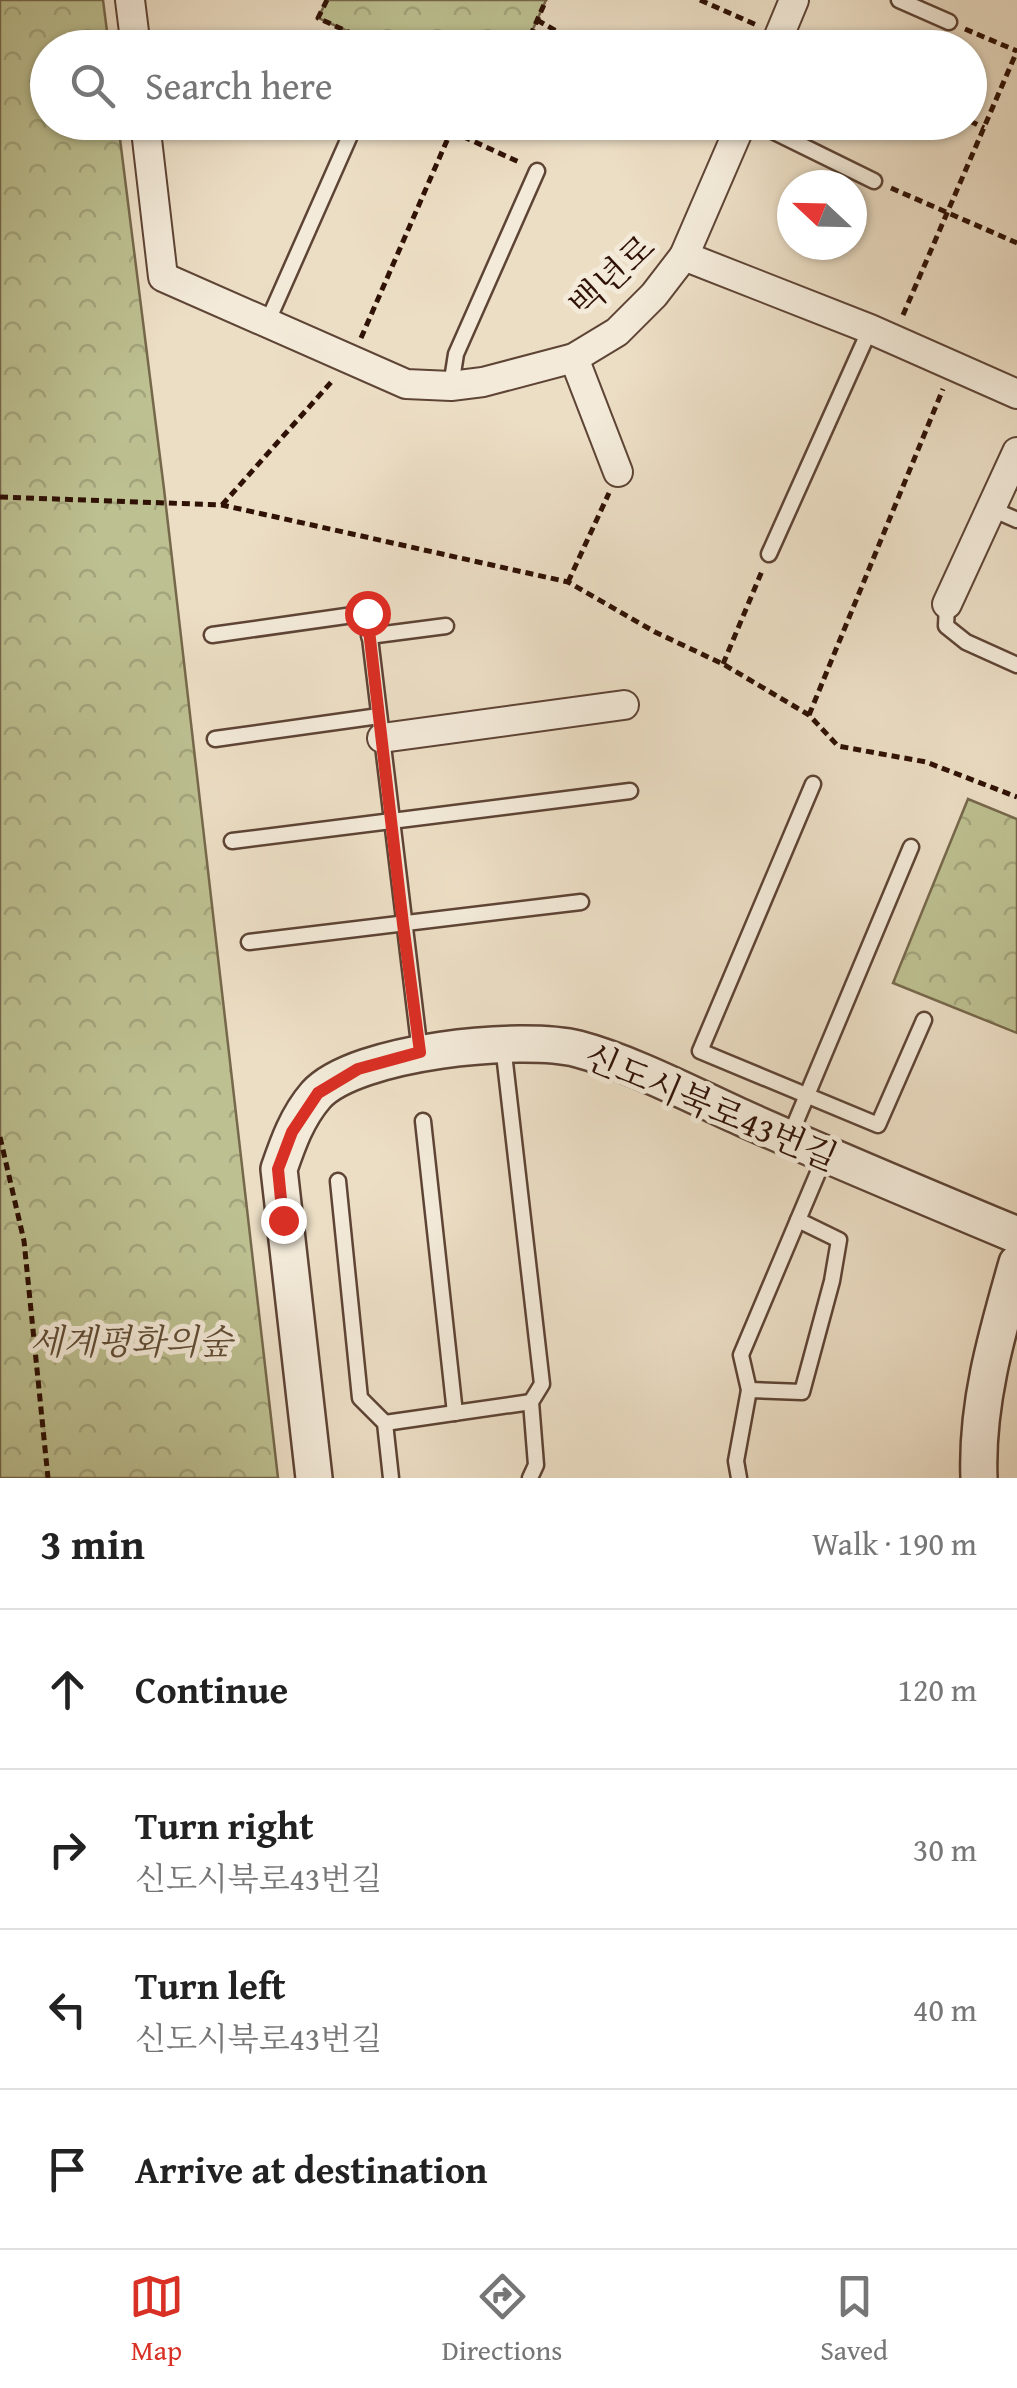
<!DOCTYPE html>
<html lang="en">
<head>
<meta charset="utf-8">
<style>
	:root { --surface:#fff; --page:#f2f2f2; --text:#222; --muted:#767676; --line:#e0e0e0; --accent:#d93025 }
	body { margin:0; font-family:"Gentium Book Plus","Noto Serif KR",serif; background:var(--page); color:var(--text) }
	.compass { position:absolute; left:777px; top:170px; width:90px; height:90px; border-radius:50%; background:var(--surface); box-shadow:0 2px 8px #0004; rotate:292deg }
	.stop { position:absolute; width:30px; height:30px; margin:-22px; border:8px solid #d93025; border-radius:50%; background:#fff }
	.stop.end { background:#d93025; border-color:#fff; box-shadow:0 2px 10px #0008 }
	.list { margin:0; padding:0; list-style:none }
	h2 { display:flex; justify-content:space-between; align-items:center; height:130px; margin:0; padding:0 40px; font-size:42px }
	h2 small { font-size:32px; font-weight:400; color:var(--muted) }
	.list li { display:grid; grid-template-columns:65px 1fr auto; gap:30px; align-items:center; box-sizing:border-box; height:160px; padding:0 40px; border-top:2px solid var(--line) }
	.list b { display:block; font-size:38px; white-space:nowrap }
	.list p { margin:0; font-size:32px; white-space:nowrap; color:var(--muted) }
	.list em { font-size:32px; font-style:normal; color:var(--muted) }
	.icon { flex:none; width:55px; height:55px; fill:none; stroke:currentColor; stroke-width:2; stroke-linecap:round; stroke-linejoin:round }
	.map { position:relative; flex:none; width:1017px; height:1478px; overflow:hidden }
	.search { position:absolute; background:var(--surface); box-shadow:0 2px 8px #0004; left:30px; right:30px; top:30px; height:110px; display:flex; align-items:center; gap:25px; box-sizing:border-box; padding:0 35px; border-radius:55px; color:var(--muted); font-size:38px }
	.sheet { height:770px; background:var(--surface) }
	nav { display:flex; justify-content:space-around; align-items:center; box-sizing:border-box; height:140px; border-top:2px solid var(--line); background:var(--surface); font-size:28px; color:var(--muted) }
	nav a { display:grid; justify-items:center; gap:5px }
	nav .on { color:var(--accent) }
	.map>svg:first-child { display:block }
</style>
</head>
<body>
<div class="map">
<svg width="1017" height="1478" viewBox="0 0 1017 1478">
	<defs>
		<pattern id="park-crowns" width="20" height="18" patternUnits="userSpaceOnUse" patternTransform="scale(2.5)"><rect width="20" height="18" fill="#bdc091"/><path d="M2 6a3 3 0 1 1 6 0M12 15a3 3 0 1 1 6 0" fill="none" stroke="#a3a47c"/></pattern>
	</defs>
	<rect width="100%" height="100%" fill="#ecdec5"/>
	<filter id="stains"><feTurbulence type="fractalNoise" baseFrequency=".002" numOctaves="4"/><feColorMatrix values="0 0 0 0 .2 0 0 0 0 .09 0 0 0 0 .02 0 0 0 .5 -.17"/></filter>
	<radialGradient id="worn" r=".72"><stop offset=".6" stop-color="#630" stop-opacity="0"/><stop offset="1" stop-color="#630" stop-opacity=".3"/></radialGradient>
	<g fill="url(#park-crowns)" stroke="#76684b" stroke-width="2.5">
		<polygon points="0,0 103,0 109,47 48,48 48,122 118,123 164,489 278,1478 0,1478"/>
		<polygon points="327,0 546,0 525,47 383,47 318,18"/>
		<polygon points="968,799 1017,819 1017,1033 893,983"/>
	</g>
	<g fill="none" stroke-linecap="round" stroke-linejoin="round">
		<g stroke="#5e4435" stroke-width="19">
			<g id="service">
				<polyline points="899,0 949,22"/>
				<polyline points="754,122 874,181"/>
				<polyline points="267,323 356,122"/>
				<polyline points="451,386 456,354 537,171"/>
				<polyline points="992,509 1017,520"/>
				<polyline points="769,554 870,329"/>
				<polyline points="947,604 946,626 966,642 1017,665"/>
				<polyline points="212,635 367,613 420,1052"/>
				<polyline points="369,636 446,626"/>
				<polyline points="215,739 379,716"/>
				<polyline points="813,784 700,1051 878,1125 924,1020"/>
				<polyline points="232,841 630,791"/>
				<polyline points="249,942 581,902"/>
				<polyline points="503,1045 542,1384 531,1402 536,1465 530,1478"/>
				<polyline points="423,1121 455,1413"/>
				<polyline points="789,1138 911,847"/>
				<polyline points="338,1181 360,1398 385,1423 391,1478"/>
				<polyline points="749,1390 802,1392 832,1281 839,1240 798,1220"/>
				<polyline points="385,1423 531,1402"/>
				<polyline points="739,1478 736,1461 749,1390 741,1355 825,1156"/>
			</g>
		</g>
		<g stroke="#5e4435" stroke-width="32">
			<g id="minor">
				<polyline points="130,0 136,48"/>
				<polyline points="774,48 794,0"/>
				<polyline points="145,122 163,277 406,384 451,386 483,382 574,358 617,332 654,295 684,256 870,329 1017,394"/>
				<polyline points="684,256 742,122"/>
				<polyline points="574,358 618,472"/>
				<polyline points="947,604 1017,452"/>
				<polyline points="382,738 624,705"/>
			</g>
		</g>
		<g stroke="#5e4435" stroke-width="40">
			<g id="tertiary">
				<path d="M314 1478 279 1169C288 1143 297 1117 316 1095 356 1051 522 1035 578 1049 631 1063 694 1096 745 1119 835 1159 926 1197 1017 1235"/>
				<path d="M979 1478C976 1404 997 1333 1017 1263"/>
			</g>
		</g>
		<g stroke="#2f1105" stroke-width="5" stroke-dasharray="8 5" stroke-linecap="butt">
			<polyline points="327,0 318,18 383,48"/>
			<polyline points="700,0 759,26"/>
			<polyline points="537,20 586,48"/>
			<polyline points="965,29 1017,51"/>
			<polyline points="525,48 546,0"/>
			<polyline points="970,121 984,128"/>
			<polyline points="451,131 521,163"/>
			<polyline points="891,188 1017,243"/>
			<polyline points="903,315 1017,51"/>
			<polyline points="361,338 455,122"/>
			<polyline points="0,497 222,505 568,582 655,632 723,664 809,715 838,746 926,762 1017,797"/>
			<polyline points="222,505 333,380"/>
			<polyline points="568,582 609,493"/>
			<polyline points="723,664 762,571"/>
			<polyline points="809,715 943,389"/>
			<polyline points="0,1137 24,1241 48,1478"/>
		</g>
		<use href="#service" stroke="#f3ead9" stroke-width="14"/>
		<use href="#minor" stroke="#f3ead9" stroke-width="28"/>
		<use href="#tertiary" stroke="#f3ead9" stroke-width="35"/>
	</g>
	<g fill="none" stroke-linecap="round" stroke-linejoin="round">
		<polyline stroke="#d93025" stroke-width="12" points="283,1220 278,1169 292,1132 318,1093 358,1069 420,1052 403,924 367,613"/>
	</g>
	<g text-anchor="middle" stroke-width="10" stroke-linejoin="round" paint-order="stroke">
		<g font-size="35" fill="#2f1105" stroke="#f3ead9">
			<text transform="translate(612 276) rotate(-43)" y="12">백년로</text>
			<text transform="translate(711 1107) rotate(23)" y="12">신도시북로43번길</text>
		</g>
		<g font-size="35" font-style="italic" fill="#614e36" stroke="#f3ead9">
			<text x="131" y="1354">세계평화의숲</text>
		</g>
	</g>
	<rect width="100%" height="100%" filter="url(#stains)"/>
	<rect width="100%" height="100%" fill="url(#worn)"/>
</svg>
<svg class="compass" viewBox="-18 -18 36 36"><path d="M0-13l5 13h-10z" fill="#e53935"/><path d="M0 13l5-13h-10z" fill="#767676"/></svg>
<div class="stop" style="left:367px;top:613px"></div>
<div class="stop end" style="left:283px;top:1220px"></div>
<div class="search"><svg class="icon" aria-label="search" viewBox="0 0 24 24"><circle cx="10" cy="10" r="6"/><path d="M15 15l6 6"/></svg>Search here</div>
</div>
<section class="sheet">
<h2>3 min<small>Walk · 190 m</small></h2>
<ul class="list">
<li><svg class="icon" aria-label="ahead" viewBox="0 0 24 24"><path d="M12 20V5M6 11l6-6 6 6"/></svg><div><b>Continue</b></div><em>120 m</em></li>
<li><svg class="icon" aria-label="right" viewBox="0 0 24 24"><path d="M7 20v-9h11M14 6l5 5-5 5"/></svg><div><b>Turn right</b><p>신도시북로43번길</p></div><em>30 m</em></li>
<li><svg class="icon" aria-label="left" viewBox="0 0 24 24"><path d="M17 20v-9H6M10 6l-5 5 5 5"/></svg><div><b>Turn left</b><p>신도시북로43번길</p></div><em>40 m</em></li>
<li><svg class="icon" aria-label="arrive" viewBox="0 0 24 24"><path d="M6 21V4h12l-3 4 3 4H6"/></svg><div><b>Arrive at destination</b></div></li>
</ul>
</section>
<nav>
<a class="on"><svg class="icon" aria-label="map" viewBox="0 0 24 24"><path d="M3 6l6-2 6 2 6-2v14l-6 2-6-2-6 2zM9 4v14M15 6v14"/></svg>Map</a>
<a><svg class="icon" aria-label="directions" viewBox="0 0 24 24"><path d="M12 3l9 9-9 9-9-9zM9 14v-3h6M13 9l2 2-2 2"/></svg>Directions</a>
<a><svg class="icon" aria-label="saved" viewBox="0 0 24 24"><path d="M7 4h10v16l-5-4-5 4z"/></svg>Saved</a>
</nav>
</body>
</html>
